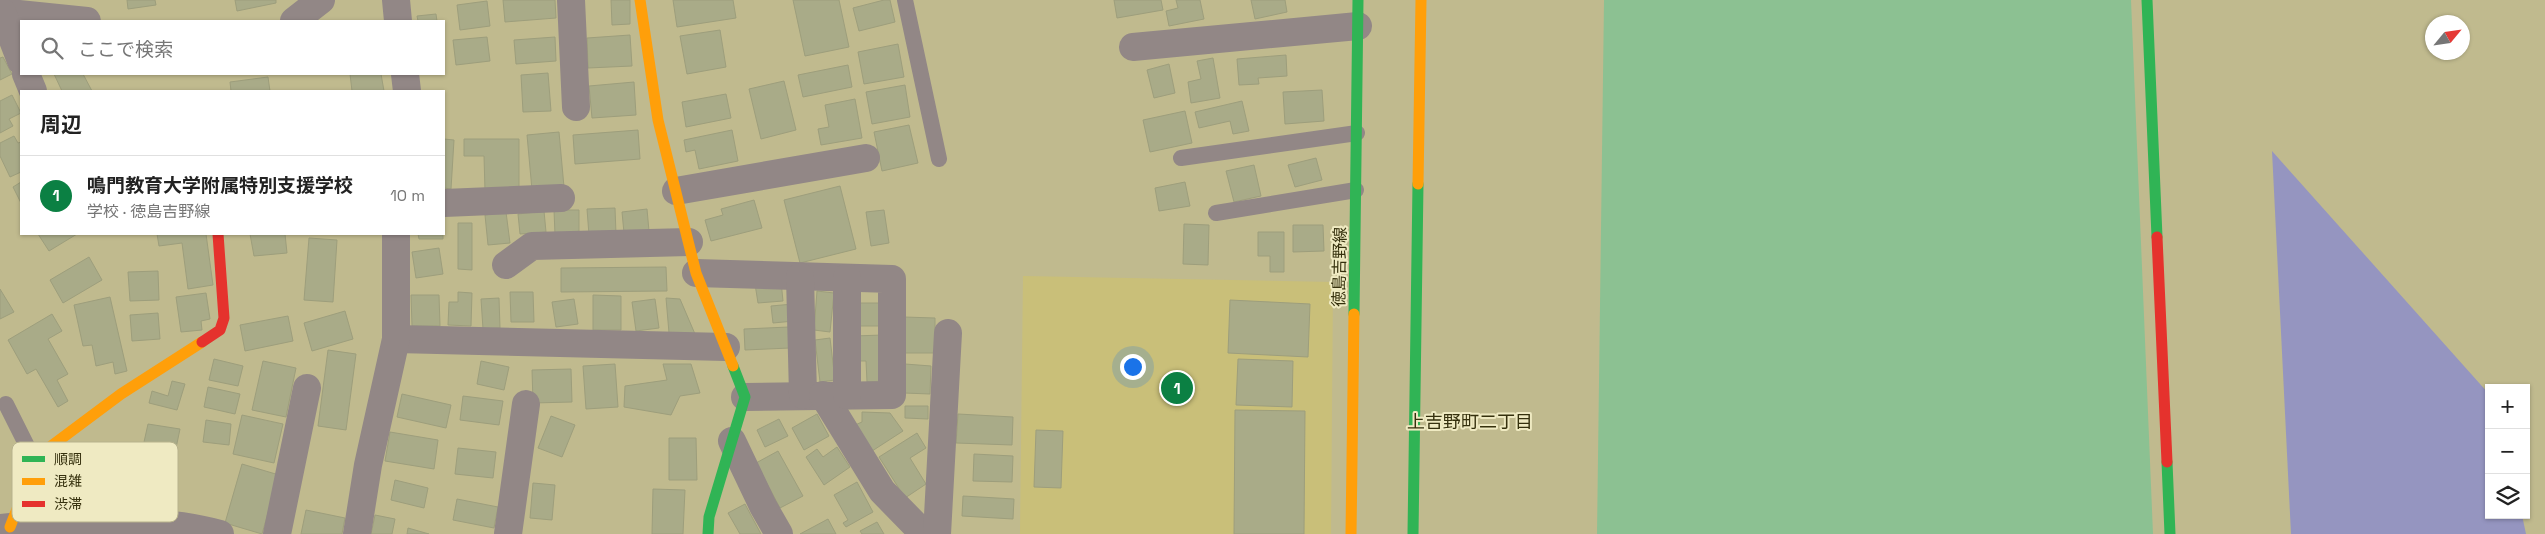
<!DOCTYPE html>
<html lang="ja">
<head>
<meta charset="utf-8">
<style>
	:root { --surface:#fff; --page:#f6f6f6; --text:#222; --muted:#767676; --line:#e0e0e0; --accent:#0b8043 }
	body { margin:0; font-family:"Space Grotesk","Noto Sans JP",sans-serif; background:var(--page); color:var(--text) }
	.controls { position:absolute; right:15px; bottom:15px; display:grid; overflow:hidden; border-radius:0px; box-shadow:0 1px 4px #0004 }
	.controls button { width:45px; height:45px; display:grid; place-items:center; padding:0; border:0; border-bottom:1px solid var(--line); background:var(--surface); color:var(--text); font:25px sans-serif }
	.compass { position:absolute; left:2425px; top:15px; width:45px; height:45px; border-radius:50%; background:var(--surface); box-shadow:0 1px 4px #0004; rotate:61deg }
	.you { position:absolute; left:1132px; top:366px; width:18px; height:18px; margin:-12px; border:4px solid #fff; border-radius:50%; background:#1a73e8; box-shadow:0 0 0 8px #1a73e833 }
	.badge { display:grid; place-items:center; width:32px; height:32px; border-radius:50%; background:var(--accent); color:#fff; font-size:16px; font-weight:700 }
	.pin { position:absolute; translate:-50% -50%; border:2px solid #fff; box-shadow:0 1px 5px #0006 }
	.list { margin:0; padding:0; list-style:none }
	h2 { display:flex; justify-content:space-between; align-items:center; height:65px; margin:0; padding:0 20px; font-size:21px }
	h2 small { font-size:16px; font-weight:400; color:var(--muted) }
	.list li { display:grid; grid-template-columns:32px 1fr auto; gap:15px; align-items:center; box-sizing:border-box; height:80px; padding:0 20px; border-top:1px solid var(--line) }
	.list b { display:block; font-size:19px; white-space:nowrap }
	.list p { margin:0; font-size:16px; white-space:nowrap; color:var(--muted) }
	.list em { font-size:16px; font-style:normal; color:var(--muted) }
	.icon { flex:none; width:28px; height:28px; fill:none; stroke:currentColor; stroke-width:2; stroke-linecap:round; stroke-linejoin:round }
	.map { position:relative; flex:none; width:2545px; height:534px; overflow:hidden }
	.search { position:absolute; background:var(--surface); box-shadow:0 1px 4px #0004; left:20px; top:20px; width:425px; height:55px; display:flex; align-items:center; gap:12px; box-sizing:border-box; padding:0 18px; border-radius:0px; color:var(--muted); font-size:19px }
	.panel { position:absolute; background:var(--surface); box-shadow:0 1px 4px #0004; left:20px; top:90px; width:425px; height:145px; border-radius:0px }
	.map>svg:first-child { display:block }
</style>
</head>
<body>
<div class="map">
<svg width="2545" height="534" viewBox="0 0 2545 534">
	<rect width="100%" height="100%" fill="#c0ba8e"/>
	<polygon fill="#c9bf79" points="1023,276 1333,282 1331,534 1020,534"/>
	<polygon fill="#8cc192" points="1604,0 2131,0 2153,534 1597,534"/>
	<polygon fill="#9595c0" points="2272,151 2489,394 2489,515 2522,515 2526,534 2291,534"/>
	<g fill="#a9ab88" stroke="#9d9e7c">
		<polygon points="127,0 155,0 156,5 128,9"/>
		<polygon points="235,0 276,0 276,3 237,11"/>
		<polygon points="503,0 555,0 556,18 505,22"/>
		<polygon points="611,0 630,0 630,24 612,25"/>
		<polygon points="673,0 733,0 736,18 677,27"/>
		<polygon points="793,0 839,0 849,47 805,56"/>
		<polygon points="884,0 890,0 895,22 859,31 853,8"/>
		<polygon points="1114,0 1161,0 1163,10 1117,18"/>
		<polygon points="1176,0 1200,0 1204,19 1169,26 1166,11 1178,8"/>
		<polygon points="1251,0 1285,0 1287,12 1255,19"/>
		<polygon points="487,1 490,26 460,30 457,5"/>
		<polygon points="436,14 437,21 418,21 417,16"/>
		<polygon points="720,30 726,67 687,74 680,36"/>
		<polygon points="630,35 632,66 588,68 587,38"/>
		<polygon points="487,37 490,61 456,65 453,40"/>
		<polygon points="555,37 556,61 516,64 514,40"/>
		<polygon points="898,44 904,77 864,84 858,52"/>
		<polygon points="1286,55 1287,76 1258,78 1259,84 1239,85 1237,59"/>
		<polygon points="3,57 12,74 0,80 0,58"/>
		<polygon points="1213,58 1220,98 1191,103 1188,82 1201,79 1197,61"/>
		<polygon points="1169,64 1175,93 1154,98 1147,70"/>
		<polygon points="848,65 852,87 803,97 798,75"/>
		<polygon points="548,73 551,111 523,112 521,75"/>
		<polygon points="54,74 83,74 92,91 62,91"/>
		<polygon points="350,74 381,74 384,91 352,91"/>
		<polygon points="268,77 270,91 231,91 230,82"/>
		<polygon points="784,81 796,130 761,139 749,89"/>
		<polygon points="634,82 636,115 592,118 589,86"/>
		<polygon points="905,85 910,117 872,124 866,92"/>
		<polygon points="1322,90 1324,121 1285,124 1283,92"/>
		<polygon points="726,94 731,118 686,127 682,102"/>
		<polygon points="12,95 21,113 9,119 13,126 0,133 0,101"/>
		<polygon points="855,99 862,138 821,145 818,129 829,127 825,105"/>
		<polygon points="1242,101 1249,131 1233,134 1230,121 1199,128 1195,112"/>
		<polygon points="1185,111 1192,143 1150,152 1143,120"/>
		<polygon points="909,125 918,163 882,171 874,132"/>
		<polygon points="638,130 640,159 575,164 573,135"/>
		<polygon points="732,130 738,161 699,169 695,150 686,152 684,140"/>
		<polygon points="559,132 564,187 532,190 527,135"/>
		<polygon points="14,136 18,143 21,142 21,172 10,177 0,156 0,143"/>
		<polygon points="444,139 454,140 451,189 444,188"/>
		<polygon points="464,139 519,139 519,191 485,191 484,156 464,156"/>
		<polygon points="1316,158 1322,180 1295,187 1288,165"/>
		<polygon points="1254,165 1261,196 1234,202 1226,171"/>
		<polygon points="21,182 21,203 13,187"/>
		<polygon points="1185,182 1190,206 1159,211 1155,188"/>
		<polygon points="840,186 856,249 800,263 784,200"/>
		<polygon points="754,200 762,228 711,241 705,220 723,215 721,209"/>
		<polygon points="615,208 616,234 589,235 587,209"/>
		<polygon points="647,209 649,231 624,233 622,212"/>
		<polygon points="554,210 579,210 579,234 555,235"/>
		<polygon points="884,210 889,243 871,246 866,212"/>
		<polygon points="544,211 546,232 520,234 518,214"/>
		<polygon points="506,212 510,243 488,245 485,215"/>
		<polygon points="458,223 472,223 472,270 458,269"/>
		<polygon points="1184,224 1209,225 1208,265 1183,264"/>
		<polygon points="1293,225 1323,225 1324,251 1293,252"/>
		<polygon points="1258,232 1284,232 1284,272 1270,272 1270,256 1258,256"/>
		<polygon points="38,234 77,234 49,251"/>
		<polygon points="157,234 206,234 213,285 188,289 182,243 159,246"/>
		<polygon points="250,234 285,234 287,253 254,256"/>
		<polygon points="418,234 443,234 443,239 419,239"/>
		<polygon points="309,238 337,240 333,302 304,300"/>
		<polygon points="439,248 443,274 416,278 412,252"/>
		<polygon points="89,257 102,280 63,303 50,280"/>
		<polygon points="666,267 667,291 561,292 561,268"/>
		<polygon points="158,271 159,300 130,301 128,272"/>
		<polygon points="781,281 783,301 758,303 755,284"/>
		<polygon points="0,289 14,312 0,319"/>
		<polygon points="817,291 834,293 830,332 814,330"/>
		<polygon points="458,292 472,293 471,326 448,325 449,302 458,302"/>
		<polygon points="510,292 533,292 534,322 511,322"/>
		<polygon points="206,293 210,319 201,321 202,330 181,332 176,297"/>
		<polygon points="411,295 439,295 440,326 412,326"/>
		<polygon points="593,295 621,296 621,330 593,330"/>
		<polygon points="110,297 127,371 115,374 113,362 96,366 92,345 83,346 74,305"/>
		<polygon points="499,298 500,328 483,329 481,299"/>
		<polygon points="666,298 680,299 695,334 669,333"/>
		<polygon points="574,299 578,324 556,327 552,302"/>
		<polygon points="655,299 659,328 636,331 632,302"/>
		<polygon points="1230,300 1310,304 1308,357 1228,353"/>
		<rect x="855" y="303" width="30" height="23"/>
		<polygon points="793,304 794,321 773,323 771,306"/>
		<polygon points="345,311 353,339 312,351 304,323"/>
		<polygon points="158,313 160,339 132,341 130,315"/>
		<polygon points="52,314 62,331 48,339 68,374 57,380 68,401 58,407 36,369 27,374 8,340"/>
		<polygon points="288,316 293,341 245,351 240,325"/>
		<polygon points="904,317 935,318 935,353 904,353"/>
		<polygon points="789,327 790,348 745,350 744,329"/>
		<polygon points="883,335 885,381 867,382 866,361 855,361 853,336"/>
		<polygon points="830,338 835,380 820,382 815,340"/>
		<polygon points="328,350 356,354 346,430 318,426"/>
		<polygon points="214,359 243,366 238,386 209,380"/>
		<polygon points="1238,359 1293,361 1292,407 1236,405"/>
		<polygon points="263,361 296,368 286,417 252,410"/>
		<polygon points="481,361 509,367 504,390 477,384"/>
		<polygon points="615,364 618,407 586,409 583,366"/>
		<polygon points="663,364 691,364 700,393 680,396 671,415 624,407 625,386 667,380"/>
		<polygon points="905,364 931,366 930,394 904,393"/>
		<polygon points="571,369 572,402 533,403 532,370"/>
		<polygon points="172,381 185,384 177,410 149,403 152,391 168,396"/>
		<polygon points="208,387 240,394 235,414 204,407"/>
		<polygon points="402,394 451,405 446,428 397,417"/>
		<polygon points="463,396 503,401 499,425 460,420"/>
		<polygon points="905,406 928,406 928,419 905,418"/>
		<polygon points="1235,410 1305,411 1304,534 1234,534"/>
		<polygon points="862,412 890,413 903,431 869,453 855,425 862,422"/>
		<polygon points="817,414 829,436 804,450 792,428"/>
		<polygon points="958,414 1013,417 1012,445 956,443"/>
		<polygon points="242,415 283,424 274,463 233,454"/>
		<polygon points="551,416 575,425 562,457 538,448"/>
		<polygon points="779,419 788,436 765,447 757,430"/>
		<polygon points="206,420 231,424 229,445 203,442"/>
		<polygon points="148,424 180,429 176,448 144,442"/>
		<polygon points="1036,430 1063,431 1061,488 1034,487"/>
		<polygon points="390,432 438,440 434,469 385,461"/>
		<polygon points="917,433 926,448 910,458 926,484 905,498 879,457"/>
		<polygon points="669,438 696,438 697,480 669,480"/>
		<polygon points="837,447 850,467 824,485 806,457 817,449 823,457"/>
		<polygon points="458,448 496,452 493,478 455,474"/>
		<polygon points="778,451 803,496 780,508 756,463"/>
		<polygon points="974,454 1013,456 1012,482 973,481"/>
		<polygon points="242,464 279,475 262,534 225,523"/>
		<polygon points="395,480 428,488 424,508 391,500"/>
		<polygon points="857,482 873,512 846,527 843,523 848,520 834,495"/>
		<polygon points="533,483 555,485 552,520 530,518"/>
		<polygon points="653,489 685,490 683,534 652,534"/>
		<polygon points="963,496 1014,499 1013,519 962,516"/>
		<polygon points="457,499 498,507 494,528 453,520"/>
		<polygon points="745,504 761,534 740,534 728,513"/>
		<polygon points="306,510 345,518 342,534 301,534"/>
		<polygon points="375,515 395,519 392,534 371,534"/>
		<polygon points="828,519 836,534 800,534"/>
		<polygon points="877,522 884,534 862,534 860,531"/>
		<polygon points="408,528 429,534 407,534"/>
	</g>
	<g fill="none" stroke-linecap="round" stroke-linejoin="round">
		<g stroke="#928786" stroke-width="16">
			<polyline points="905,0 939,159"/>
			<polyline points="1181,158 1357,133"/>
			<polyline points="1216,213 1356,190"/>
			<polyline points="6,404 37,466"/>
		</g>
		<g stroke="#928786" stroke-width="28">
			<polyline points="396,0 398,21"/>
			<polyline points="571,0 576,107"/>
			<polyline points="0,12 87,21"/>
			<polyline points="2,12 21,61"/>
			<polyline points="294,21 321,0"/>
			<polyline points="1133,47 1358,26"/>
			<polyline points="26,74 33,91"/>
			<polyline points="405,74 407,91"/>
			<polyline points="676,191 866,158"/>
			<polyline points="444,203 561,198"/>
			<polyline points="506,265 532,246 689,242"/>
			<polyline points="696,273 892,279 892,395 745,397"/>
			<polyline points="800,277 803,395"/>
			<polyline points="396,339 726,347"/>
			<polyline points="823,395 882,491 924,534"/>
			<polyline points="847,395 847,278"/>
			<polyline points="732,441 763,506 779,534"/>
			<path d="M0 528C66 520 155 516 220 534"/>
			<polyline points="277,534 307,388"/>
			<polyline points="357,534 368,465 396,339 396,234"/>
			<polyline points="508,534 526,404"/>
			<polyline points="937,534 948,333"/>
		</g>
		<g stroke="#30b455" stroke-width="11">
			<polyline points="2147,0 2157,237"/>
			<polyline points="1354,314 1358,0"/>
			<polyline points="2167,462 2170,534"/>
			<polyline points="708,534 709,517 745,397 733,366"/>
			<polyline points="1413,534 1418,184"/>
		</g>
		<g stroke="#ff9f0a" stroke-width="11">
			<polyline points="640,0 658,120 696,273 733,366"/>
			<polyline points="1418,184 1421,0"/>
			<polyline points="10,527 29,478 50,447 121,394 202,342"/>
			<polyline points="1351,534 1354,314"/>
		</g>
		<g stroke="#e5322d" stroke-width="11">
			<polyline points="2157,237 2167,462"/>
			<polyline points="202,342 220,330 224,318 218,234"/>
		</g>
	</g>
	<g text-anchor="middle" stroke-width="4" stroke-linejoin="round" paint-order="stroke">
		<g font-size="16" fill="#35300d" stroke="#efeac2">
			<text transform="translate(1339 267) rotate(-89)" y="6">徳島吉野線</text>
		</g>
		<g font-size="18" fill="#35300d" stroke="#efeac2">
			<text x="1470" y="428">上吉野町二丁目</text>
		</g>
	</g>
	<rect x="12" y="442" width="166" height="80" rx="8" fill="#efeac2" stroke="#b7b28c" stroke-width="1"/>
	<rect x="22" y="456" width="23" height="6" fill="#30b455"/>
	<rect x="22" y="478" width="23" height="7" fill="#ff9f0a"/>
	<rect x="22" y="501" width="23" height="6" fill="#e5322d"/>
	<g font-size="14" fill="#35300d">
		<text x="54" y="464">順調</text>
		<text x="54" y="486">混雑</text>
		<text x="54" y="509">渋滞</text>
	</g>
</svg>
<div class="controls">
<button>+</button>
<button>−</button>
<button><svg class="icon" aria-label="layers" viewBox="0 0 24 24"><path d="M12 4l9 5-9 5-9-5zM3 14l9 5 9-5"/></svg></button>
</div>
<svg class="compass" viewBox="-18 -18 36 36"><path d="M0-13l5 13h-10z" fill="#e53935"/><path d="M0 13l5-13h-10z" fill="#767676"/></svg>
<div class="you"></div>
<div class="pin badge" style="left:1177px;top:388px">1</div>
<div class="search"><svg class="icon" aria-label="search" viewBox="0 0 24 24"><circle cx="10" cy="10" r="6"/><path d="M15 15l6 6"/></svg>ここで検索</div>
<section class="panel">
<h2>周辺<small></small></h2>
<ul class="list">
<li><span class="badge">1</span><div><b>鳴門教育大学附属特別支援学校</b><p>学校 · 徳島吉野線</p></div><em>10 m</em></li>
</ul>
</section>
</div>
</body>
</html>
